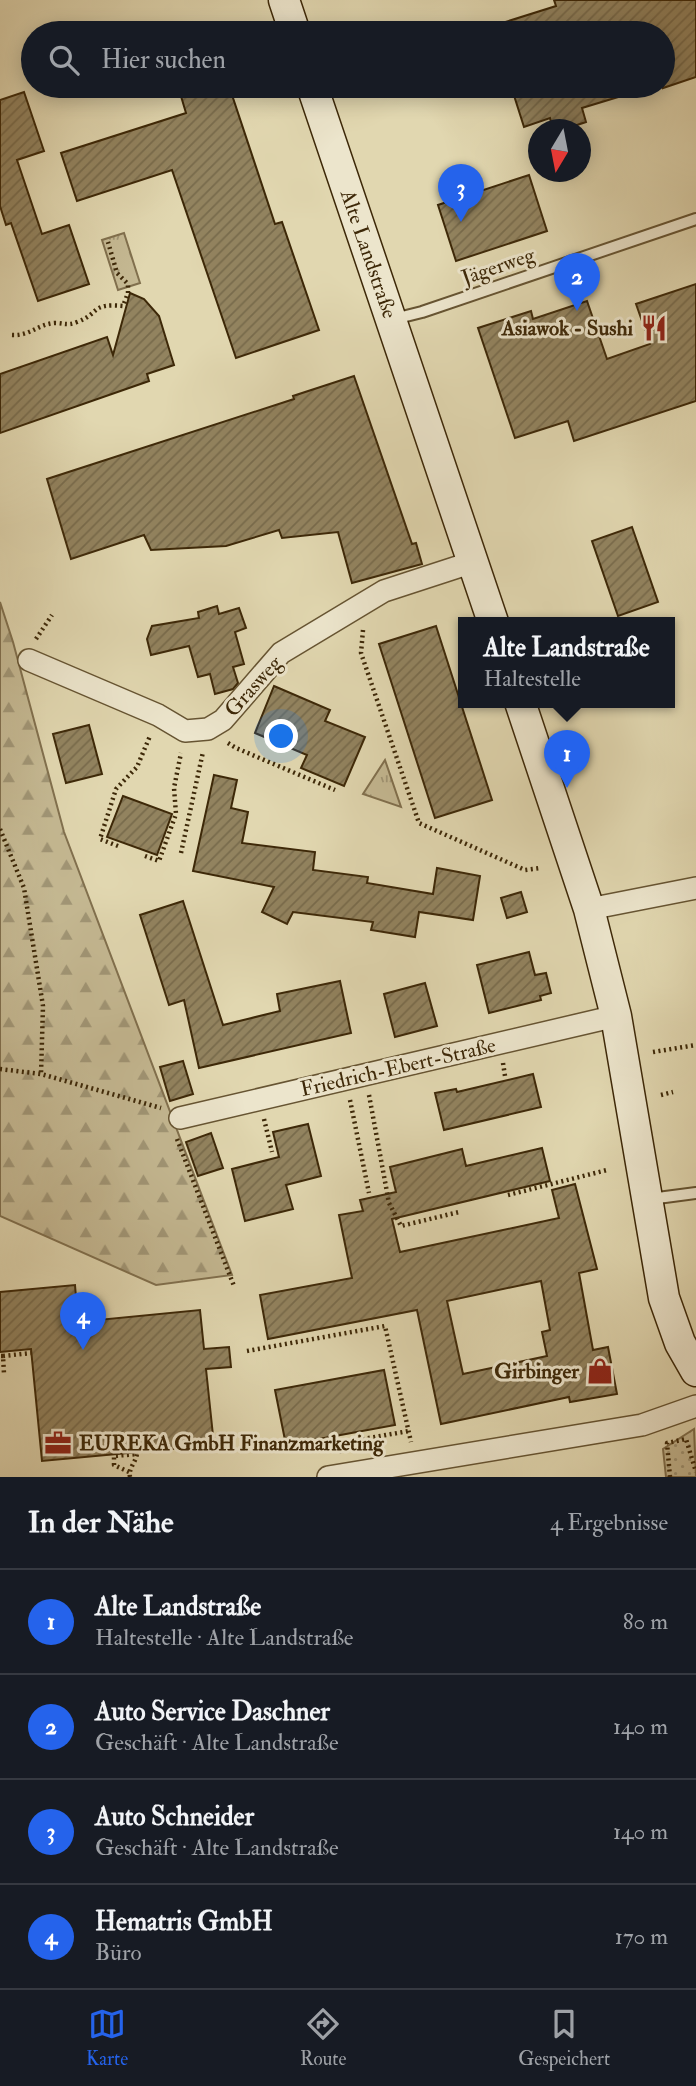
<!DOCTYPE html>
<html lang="de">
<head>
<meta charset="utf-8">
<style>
	:root { --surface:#171b24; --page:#242831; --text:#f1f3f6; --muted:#9ea1a6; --line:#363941; --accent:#2563eb }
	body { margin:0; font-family:"IM FELL Double Pica",serif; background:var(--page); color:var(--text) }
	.compass { position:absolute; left:528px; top:119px; width:63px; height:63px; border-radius:50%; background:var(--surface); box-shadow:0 4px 18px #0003; rotate:190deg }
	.you { position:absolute; left:282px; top:737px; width:24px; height:24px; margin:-18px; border:5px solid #fff; border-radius:50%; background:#1a73e8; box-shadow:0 0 0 10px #1a73e833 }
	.badge { display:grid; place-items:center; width:46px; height:46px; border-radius:50%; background:var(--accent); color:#fff; font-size:23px; font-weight:700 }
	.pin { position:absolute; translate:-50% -58px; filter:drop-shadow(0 2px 4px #0008) }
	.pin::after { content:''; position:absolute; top:37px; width:24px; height:21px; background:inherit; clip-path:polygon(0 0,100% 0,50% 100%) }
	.popup { position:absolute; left:458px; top:617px; width:217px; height:91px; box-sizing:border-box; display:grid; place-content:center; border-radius:0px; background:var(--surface); filter:drop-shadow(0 2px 5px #0005); font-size:23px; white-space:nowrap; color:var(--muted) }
	.popup b { font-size:26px; color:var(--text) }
	.popup::after { content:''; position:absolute; left:50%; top:100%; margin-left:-14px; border:14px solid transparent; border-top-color:var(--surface) }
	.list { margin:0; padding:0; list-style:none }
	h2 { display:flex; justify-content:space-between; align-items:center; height:91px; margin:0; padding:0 28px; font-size:30px }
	h2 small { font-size:23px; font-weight:400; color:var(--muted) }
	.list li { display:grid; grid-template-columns:46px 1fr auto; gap:21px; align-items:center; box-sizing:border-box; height:105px; padding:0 28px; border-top:2px solid var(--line) }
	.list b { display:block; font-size:26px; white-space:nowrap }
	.list p { margin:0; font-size:23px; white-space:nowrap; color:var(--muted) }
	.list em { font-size:23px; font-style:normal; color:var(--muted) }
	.icon { flex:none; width:38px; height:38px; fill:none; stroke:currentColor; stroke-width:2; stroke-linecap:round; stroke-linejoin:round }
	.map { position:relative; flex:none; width:696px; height:1477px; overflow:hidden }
	.search { position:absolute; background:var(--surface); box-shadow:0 4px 18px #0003; left:21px; right:21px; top:21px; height:77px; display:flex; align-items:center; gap:18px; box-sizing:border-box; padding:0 24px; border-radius:38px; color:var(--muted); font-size:26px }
	.sheet { height:511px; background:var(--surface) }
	nav { display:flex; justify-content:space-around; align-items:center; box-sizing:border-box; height:98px; border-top:2px solid var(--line); background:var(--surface); font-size:19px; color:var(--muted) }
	nav a { display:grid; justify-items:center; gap:4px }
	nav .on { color:var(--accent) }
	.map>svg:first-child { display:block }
</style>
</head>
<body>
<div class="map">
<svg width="696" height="1477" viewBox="0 0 696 1477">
	<defs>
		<pattern id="grass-dots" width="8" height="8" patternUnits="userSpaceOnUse" patternTransform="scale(1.75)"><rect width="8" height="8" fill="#c5b993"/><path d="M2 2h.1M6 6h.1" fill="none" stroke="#a19676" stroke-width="1.8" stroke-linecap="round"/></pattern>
		<pattern id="forest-firs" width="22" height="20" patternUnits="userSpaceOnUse" patternTransform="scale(1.75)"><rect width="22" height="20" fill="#c5b993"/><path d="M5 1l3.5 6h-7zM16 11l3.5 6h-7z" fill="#a19676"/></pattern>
		<pattern id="park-tufts" width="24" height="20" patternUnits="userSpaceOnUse" patternTransform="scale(1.75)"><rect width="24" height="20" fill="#c5b993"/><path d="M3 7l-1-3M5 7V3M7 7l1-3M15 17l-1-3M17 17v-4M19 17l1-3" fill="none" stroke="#a19676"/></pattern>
		<pattern id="building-hatch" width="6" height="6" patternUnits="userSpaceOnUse" patternTransform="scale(1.75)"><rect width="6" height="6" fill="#92835f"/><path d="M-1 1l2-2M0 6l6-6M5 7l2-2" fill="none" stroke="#786b4c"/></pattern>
	</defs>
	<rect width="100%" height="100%" fill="#e1d7b0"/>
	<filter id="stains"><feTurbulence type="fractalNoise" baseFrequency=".00286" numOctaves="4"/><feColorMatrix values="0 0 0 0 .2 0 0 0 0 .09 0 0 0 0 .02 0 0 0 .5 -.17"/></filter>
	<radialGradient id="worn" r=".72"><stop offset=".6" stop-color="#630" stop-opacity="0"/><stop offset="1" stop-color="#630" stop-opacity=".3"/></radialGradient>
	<polygon fill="url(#grass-dots)" stroke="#81704e" stroke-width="2" points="694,1429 696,1477 666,1477 663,1449"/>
	<polygon fill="url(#forest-firs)" stroke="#81704e" stroke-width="2" points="0,602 13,642 64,832 232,1275 156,1285 0,1216"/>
	<g fill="url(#park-tufts)" stroke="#81704e" stroke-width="2">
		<polygon points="124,233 140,283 118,290 102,240"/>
		<polygon points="385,760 401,807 363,794"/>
	</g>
	<g fill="url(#building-hatch)" stroke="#3d2808" stroke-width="2" fill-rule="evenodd">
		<polygon points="554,0 696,0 696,77 663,88 663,33 483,33 483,29 556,6"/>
		<polygon points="178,86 229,86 275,224 282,222 319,330 236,358 172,170 77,201 61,153 186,113"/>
		<polygon points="511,86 637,86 638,91 582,108 586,122 562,130 553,130 550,118 524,127"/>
		<polygon points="24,92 44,151 17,160 42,234 69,225 89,284 38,301 11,223 6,225 0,206 0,100"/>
		<polygon points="529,175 547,231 456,261 438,205"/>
		<polygon points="696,284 696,401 574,441 568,421 515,438 478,328 531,311 533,319 587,301 607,359 650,344 636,304"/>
		<polygon points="130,293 144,299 159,316 174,365 147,374 149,381 0,433 0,374 107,337 113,355"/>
		<polygon points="354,376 412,544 416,543 422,564 352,583 338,532 282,538 279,530 226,546 151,550 144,535 71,559 47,479 294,399 293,396"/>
		<polygon points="632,527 658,602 618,616 592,541"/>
		<polygon points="217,606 219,614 239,608 246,628 235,632 244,664 233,667 238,683 233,689 215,694 210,674 198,677 189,646 151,655 147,639 152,626 199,618 198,612"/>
		<polygon points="436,626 492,800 435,818 379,644"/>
		<polygon points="274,686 330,710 325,721 365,737 344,786 301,768 307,755 255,733"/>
		<polygon points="89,725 102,774 66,783 53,734"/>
		<polygon points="214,775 237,780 231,808 248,812 242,843 315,852 313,870 368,877 367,883 433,894 437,868 480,876 473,920 419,912 415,937 371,930 373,922 293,912 287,924 262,912 274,887 193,871"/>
		<polygon points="123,796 172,814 157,855 107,837"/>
		<polygon points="521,892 527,912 507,918 501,898"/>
		<polygon points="183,901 223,1025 280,1011 277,994 340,981 351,1033 199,1068 184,1000 169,1005 140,915"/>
		<polygon points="529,952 535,975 546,973 551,993 540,996 541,1000 489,1013 477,965"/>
		<polygon points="425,983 437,1026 395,1037 384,994"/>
		<polygon points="183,1061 193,1094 170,1101 160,1067"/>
		<polygon points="533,1074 541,1107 444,1130 435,1093 456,1089 457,1092"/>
		<polygon points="308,1124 321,1176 286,1185 293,1209 245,1221 232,1169 279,1157 273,1132"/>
		<polygon points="211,1133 223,1168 198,1176 186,1142"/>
		<path d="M542 1148 550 1181 392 1219 400 1252 559 1218 552 1190 575 1184 597 1269 579 1273 593 1350 608 1347 617 1394 570 1402 569 1397 441 1424 417 1310 268 1339 260 1295 352 1278 339 1215 363 1211 360 1200 396 1192 390 1167 462 1149 466 1166ZM541 1281 550 1330 542 1332 547 1356 463 1374 447 1301Z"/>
		<polygon points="75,1285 78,1322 200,1310 204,1349 229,1347 231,1367 206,1369 214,1445 42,1461 31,1349 0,1352 0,1292"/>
		<polygon points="384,1370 395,1425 286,1445 275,1390"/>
	</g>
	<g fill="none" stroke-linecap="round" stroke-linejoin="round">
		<g stroke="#665432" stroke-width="14">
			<g id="lane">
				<polyline points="394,319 422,312 696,219"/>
				<polyline points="650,1199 696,1193"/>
			</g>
		</g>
		<g stroke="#665432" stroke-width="24">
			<g id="street">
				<polyline points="29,660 158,715 185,731 208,729 223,720 281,653 384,591 473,562"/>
				<polyline points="589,909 696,888"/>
				<polyline points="180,1118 616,1016"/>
				<polyline points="328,1477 642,1425 696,1406"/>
			</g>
		</g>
		<g stroke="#3d2808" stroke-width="33">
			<g id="secondary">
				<polyline points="284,0 295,33"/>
				<polyline points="312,86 493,622"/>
				<polyline points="520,702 589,909 616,1016 664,1298 680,1343 696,1371"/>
			</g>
		</g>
		<g stroke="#3d2808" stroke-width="4.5" stroke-dasharray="2 3.5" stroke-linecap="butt">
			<path d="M12 335C30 336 38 324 55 323 63 323 68 326 77 322 101 313 90 303 123 306L128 293V284L117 273 108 242"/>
			<polyline points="363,630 361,653 419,823 525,870 541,868"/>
			<polyline points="36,639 52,615"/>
			<polyline points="228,743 236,748 335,790"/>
			<polyline points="0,829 24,888 43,1006 41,1074"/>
			<polyline points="118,846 100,839 116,789 137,767 150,736"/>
			<polyline points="181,853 203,752"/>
			<polyline points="145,856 159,861 176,814 174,788 181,753"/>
			<polyline points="653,1052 696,1045"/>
			<polyline points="503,1063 505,1076"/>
			<polyline points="0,1069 41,1074 161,1108"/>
			<polyline points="369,1095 389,1203 401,1226 459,1212"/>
			<polyline points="661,1095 673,1092"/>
			<polyline points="350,1100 369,1193"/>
			<polyline points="264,1119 272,1152"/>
			<polyline points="177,1139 234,1286"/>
			<polyline points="508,1195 607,1170"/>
			<polyline points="247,1351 385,1326 411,1442"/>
			<polyline points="1,1356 3,1356 4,1374"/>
			<polyline points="3,1356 31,1353"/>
			<polyline points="342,1453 340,1443 409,1431"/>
			<polyline points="129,1472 114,1465 114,1456 138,1454"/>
			<path d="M130 1477C128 1467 138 1461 137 1450"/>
			<polyline points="670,1477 667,1443 686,1439 696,1472"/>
		</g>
		<use href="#lane" stroke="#ece5cc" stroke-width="10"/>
		<use href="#street" stroke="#ece5cc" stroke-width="21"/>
		<use href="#secondary" stroke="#ece5cc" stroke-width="30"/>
	</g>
	<defs>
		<g id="restaurant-bare" transform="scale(2.1)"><path d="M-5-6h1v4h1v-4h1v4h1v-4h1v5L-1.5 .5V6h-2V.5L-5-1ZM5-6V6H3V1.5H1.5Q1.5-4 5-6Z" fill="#8f2418" stroke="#ece5cc" stroke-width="2.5" paint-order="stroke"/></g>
		<g id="shop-bare" transform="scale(2.1)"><path d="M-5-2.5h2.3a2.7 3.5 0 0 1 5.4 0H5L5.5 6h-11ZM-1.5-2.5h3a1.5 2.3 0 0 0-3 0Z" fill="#8f2418" stroke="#ece5cc" stroke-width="2.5" paint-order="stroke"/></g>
		<g id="office-bare" transform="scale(2.1)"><path d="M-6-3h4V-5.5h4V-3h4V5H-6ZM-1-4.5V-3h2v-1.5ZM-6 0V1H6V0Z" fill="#8f2418" stroke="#ece5cc" stroke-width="2.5" paint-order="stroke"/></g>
	</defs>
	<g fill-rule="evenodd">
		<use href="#restaurant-bare" x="654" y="328"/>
		<use href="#shop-bare" x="600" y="1371"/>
		<use href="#office-bare" x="58" y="1443"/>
	</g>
	<g text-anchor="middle" stroke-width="6" stroke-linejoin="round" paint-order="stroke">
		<g font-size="21" fill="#3d2808" stroke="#ece5cc">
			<text transform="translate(369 254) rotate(71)" y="7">Alte Landstraße</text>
			<text transform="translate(498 266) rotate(-19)" y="7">Jägerweg</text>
			<text transform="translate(253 686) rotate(-48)" y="7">Grasweg</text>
			<text transform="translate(398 1067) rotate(-13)" y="7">Friedrich-Ebert-Straße</text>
		</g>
		<g font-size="21" font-weight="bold" fill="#3d2808" stroke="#ece5cc" text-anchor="end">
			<text x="633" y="335">Asiawok - Sushi</text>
			<text x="579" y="1378">Girbinger</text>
			<text x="79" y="1450" text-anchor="start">EUREKA GmbH Finanzmarketing</text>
		</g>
	</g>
	<rect width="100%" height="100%" filter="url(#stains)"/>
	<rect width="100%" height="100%" fill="url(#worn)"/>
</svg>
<svg class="compass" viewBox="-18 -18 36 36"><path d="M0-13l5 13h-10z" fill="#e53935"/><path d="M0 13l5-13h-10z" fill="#9ea1a6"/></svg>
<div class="you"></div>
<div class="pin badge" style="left:567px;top:788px">1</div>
<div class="popup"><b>Alte Landstraße</b>Haltestelle</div>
<div class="pin badge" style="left:577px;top:311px">2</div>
<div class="pin badge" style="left:461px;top:222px">3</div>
<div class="pin badge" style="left:83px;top:1350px">4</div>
<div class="search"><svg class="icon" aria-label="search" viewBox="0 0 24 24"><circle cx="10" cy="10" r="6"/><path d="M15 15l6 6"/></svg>Hier suchen</div>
</div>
<section class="sheet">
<h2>In der Nähe<small>4 Ergebnisse</small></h2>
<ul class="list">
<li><span class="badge">1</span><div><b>Alte Landstraße</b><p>Haltestelle · Alte Landstraße</p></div><em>80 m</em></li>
<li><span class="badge">2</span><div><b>Auto Service Daschner</b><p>Geschäft · Alte Landstraße</p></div><em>140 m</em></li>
<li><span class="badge">3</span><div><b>Auto Schneider</b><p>Geschäft · Alte Landstraße</p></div><em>140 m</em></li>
<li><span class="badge">4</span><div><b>Hematris GmbH</b><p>Büro</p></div><em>170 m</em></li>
</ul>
</section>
<nav>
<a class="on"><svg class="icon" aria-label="map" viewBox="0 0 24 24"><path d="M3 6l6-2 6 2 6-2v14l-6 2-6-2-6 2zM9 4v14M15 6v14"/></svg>Karte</a>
<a><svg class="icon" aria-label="directions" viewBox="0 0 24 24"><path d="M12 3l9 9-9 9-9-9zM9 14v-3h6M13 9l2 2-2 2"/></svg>Route</a>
<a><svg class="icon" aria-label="saved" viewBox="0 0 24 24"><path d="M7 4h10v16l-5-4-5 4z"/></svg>Gespeichert</a>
</nav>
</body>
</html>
